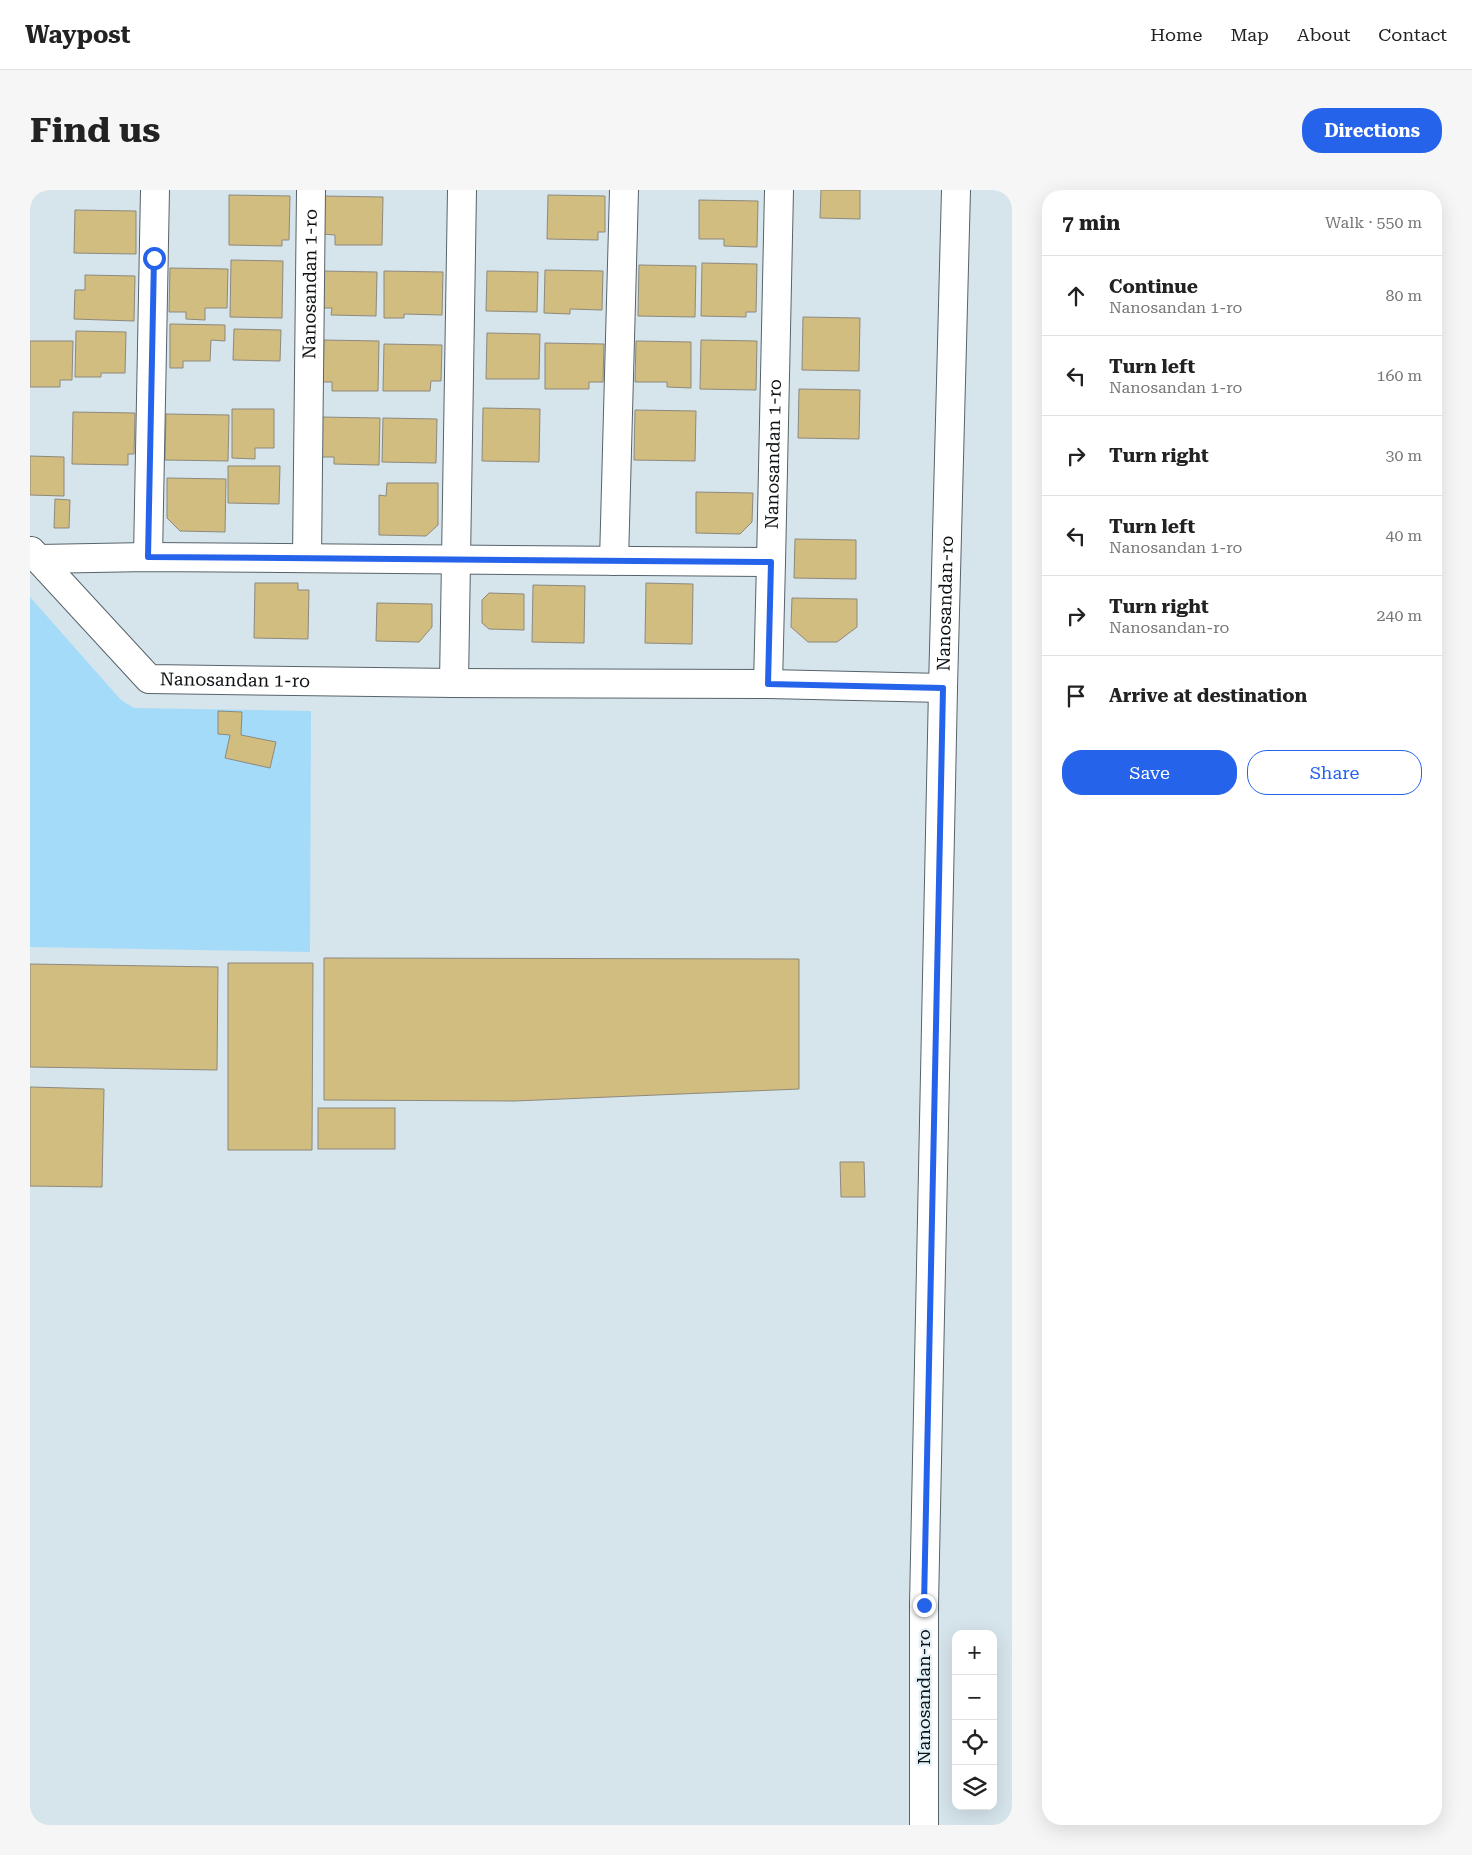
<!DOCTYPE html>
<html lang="en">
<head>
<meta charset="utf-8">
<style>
	:root { --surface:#fff; --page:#f6f6f6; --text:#222; --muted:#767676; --line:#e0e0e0; --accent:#2563eb }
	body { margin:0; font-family:"Roboto Serif",serif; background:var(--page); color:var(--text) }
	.controls { position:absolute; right:15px; bottom:15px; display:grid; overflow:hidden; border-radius:10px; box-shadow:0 5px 20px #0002 }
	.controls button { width:45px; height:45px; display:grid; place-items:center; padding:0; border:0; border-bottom:1px solid var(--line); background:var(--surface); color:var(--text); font:25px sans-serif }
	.stop { position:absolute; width:15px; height:15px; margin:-11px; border:4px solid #2563eb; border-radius:50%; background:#fff }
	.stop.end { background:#2563eb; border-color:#fff; box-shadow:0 1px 5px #0008 }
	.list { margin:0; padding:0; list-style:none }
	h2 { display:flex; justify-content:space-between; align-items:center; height:65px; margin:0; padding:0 20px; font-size:21px }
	h2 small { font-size:16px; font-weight:400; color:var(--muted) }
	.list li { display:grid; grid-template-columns:32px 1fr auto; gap:15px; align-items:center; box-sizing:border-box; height:80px; padding:0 20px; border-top:1px solid var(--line) }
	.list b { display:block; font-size:19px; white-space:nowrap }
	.list p { margin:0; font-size:16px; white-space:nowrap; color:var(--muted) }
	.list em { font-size:16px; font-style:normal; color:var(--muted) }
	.actions { display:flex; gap:10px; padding:15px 20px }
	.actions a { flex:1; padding:11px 0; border:1px solid var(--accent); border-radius:20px; text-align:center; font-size:18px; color:var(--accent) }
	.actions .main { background:var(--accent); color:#fff }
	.icon { flex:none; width:28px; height:28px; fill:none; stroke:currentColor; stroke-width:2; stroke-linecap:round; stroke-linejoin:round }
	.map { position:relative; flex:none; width:982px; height:1635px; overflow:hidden; border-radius:20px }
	header { display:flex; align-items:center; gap:30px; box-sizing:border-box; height:70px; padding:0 25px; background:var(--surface); border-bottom:1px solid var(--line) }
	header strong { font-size:24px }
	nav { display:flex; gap:28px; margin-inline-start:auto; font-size:18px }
	.intro { display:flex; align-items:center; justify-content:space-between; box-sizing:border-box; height:120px; padding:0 30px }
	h1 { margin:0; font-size:35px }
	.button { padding:12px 22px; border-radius:20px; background:var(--accent); color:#fff; font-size:18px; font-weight:700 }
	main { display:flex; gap:30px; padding:0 30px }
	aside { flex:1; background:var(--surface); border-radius:20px; box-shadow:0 5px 20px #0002 }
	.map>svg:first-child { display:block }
</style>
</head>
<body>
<header>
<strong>Waypost</strong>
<nav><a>Home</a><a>Map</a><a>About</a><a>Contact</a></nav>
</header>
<div class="intro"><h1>Find us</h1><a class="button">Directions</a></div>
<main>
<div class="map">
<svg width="982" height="1635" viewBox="0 0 982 1635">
	<rect width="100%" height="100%" fill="#d6e4ec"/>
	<polygon fill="#a4dbf9" points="0,407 91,510 104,518 281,521 280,762 0,757"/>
	<g fill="#d1bd7f" stroke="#8d897d">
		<polygon points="791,0 830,0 830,29 790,28"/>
		<polygon points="199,5 260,6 259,50 252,50 252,56 199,55"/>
		<polygon points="518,5 575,6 575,42 568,42 568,50 517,49"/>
		<polygon points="293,6 353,7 352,55 305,55 305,45 292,44"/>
		<polygon points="669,10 728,11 727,57 694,56 694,49 669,49"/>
		<polygon points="45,20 106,21 106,64 44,63"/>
		<polygon points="201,70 253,71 252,128 200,127"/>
		<polygon points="672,73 727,74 726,122 716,122 716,127 671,126"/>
		<polygon points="609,75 666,76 665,127 608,126"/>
		<polygon points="140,78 198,79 197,118 175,118 175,130 156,129 156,122 139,122"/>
		<polygon points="515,80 573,81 572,120 540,119 540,124 514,123"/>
		<polygon points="292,81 347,82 346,126 301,125 302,118 292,118"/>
		<polygon points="354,81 413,82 412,125 374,124 374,128 354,128"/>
		<polygon points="457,81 508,82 507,122 456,121"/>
		<polygon points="55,85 105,86 104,131 44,129 45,100 55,100"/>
		<polygon points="773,127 830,128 829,181 772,180"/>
		<polygon points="140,134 195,135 195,151 181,150 180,171 153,171 153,178 140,178"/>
		<polygon points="204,139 251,140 250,171 203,170"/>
		<polygon points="46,141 96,142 95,183 71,183 71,187 45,187"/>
		<polygon points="457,143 510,144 509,189 456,189"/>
		<polygon points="294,150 349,151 348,201 302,201 302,192 293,192"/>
		<polygon points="671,150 727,151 726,200 670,199"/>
		<polygon points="0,151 43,151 42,190 30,190 30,197 0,197"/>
		<polygon points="606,151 661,152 661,198 637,197 637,192 605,192"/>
		<polygon points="515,153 574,154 573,192 559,192 559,199 515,199"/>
		<polygon points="354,154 412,155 411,191 401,191 400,201 353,201"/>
		<polygon points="769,199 830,200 829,249 768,248"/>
		<polygon points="453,218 510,219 509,272 452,271"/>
		<polygon points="202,219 244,219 244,258 225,258 225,269 202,268"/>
		<polygon points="605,220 666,221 665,271 604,270"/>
		<polygon points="43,222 105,223 104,264 98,264 98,275 42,274"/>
		<polygon points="136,224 199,225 198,271 135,270"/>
		<polygon points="291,227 350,228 349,275 304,274 304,267 291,267"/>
		<polygon points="353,228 407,229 406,273 352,272"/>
		<polygon points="0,266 34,267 34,306 0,305"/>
		<polygon points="198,276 250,276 249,314 198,313"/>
		<polygon points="137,288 196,289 195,342 150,341 137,328"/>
		<polygon points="357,293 408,293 408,335 396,346 349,345 349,305 356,306"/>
		<polygon points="666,302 723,303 722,332 710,344 666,343"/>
		<polygon points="25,309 40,310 39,338 24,338"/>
		<polygon points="765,349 826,350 826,389 764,388"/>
		<polygon points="225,393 268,393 268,400 279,400 278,449 224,448"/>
		<polygon points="616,393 663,394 662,454 615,453"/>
		<polygon points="503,395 555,396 554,453 502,452"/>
		<polygon points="459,403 494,404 494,440 459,439 452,433 452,410"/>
		<polygon points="762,408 827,409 827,437 807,452 778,452 761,437"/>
		<polygon points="347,413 402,414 402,437 389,452 346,451"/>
		<polygon points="188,521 212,522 211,545 246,552 240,578 195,568 200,545 188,544"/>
		<polygon points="294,768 769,769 769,899 485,911 294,910"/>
		<polygon points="198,773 283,773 282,960 198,960"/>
		<polygon points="0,774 188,777 187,880 0,877"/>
		<polygon points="0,897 74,899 72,997 0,996"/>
		<rect x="288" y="918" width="77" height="41"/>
		<polygon points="810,972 834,972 835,1007 811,1007"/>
	</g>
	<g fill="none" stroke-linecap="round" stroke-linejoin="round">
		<g stroke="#57636a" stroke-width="30">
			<g id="minor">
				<path id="s1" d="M1 361 119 489 424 493 738 494 913 498"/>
				<polyline points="118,367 125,0"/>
				<path id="s2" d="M277 368 281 0"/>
				<path id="s3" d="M8 369 118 367 741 372 749 0"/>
				<polyline points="584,371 594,0"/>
				<polyline points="424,493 432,0"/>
				<polyline points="738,494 741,372"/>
				<path id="s4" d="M894 1635V1415L913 498 926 0"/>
			</g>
		</g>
		<use href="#minor" stroke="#fff" stroke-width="28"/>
	</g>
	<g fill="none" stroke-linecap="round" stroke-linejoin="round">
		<polyline stroke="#2563eb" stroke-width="6" points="124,68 118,367 741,372 738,494 913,498 894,1415"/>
	</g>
	<g text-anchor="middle" stroke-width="4.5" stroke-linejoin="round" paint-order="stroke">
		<g font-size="18" fill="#0d1114" stroke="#e3f1f9">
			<text dy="6" stroke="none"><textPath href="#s2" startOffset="274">Nanosandan 1-ro</textPath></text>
			<text dy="6" stroke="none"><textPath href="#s3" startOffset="841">Nanosandan 1-ro</textPath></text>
			<text dy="6" stroke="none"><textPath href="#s4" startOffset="1222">Nanosandan-ro</textPath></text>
			<text dy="6" stroke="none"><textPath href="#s1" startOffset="260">Nanosandan 1-ro</textPath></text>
			<text transform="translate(894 1507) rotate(-90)" y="6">Nanosandan-ro</text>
		</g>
	</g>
</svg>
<div class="controls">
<button>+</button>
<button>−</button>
<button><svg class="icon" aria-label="locate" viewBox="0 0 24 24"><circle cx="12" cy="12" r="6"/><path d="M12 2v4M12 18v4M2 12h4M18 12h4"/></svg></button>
<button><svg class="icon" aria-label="layers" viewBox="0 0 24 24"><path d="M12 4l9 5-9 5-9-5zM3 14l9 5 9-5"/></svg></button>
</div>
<div class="stop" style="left:124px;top:68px"></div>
<div class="stop end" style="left:894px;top:1415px"></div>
</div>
<aside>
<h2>7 min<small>Walk · 550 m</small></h2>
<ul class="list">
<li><svg class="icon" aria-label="ahead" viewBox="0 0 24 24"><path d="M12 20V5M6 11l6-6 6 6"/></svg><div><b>Continue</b><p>Nanosandan 1-ro</p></div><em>80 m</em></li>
<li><svg class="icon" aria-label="left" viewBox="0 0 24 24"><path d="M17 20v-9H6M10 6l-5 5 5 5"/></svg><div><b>Turn left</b><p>Nanosandan 1-ro</p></div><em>160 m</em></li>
<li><svg class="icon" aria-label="right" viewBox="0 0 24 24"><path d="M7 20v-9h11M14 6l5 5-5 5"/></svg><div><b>Turn right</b></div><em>30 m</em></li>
<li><svg class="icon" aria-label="left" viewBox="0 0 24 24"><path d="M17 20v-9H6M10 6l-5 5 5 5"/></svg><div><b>Turn left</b><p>Nanosandan 1-ro</p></div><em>40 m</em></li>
<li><svg class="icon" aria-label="right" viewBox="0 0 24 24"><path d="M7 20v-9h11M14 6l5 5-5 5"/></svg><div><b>Turn right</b><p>Nanosandan-ro</p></div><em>240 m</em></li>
<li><svg class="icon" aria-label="arrive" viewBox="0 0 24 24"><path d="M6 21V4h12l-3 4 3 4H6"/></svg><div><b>Arrive at destination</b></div></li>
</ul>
<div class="actions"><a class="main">Save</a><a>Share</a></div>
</aside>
</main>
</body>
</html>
